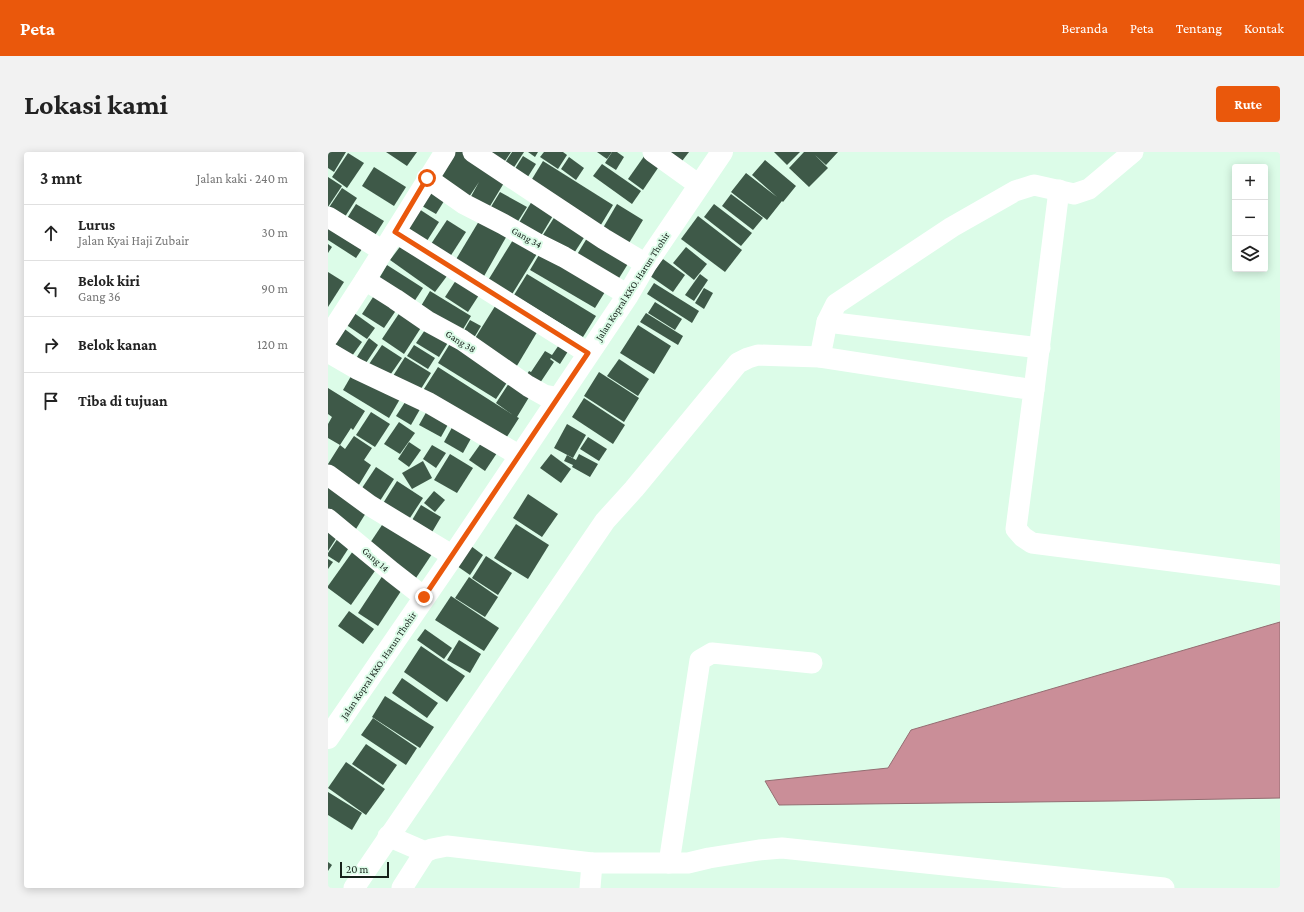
<!DOCTYPE html>
<html lang="id">
<head>
<meta charset="utf-8">
<style>
	:root { --surface:#fff; --page:#f2f2f2; --text:#222; --muted:#767676; --line:#e0e0e0; --accent:#ea580c }
	body { margin:0; font-family:"Crimson Pro",serif; background:var(--page); color:var(--text) }
	.controls { position:absolute; right:12px; top:12px; display:grid; overflow:hidden; border-radius:4px; box-shadow:0 2px 10px #0003 }
	.controls button { width:36px; height:36px; display:grid; place-items:center; padding:0; border:0; border-bottom:1px solid var(--line); background:var(--surface); color:var(--text); font:20px sans-serif }
	.scale { position:absolute; left:12px; bottom:10px; width:49px; box-sizing:border-box; padding-left:4px; border:2px solid #16211a; border-top:0; font-size:11px; line-height:14px; white-space:nowrap; color:#16211a; -webkit-text-stroke:3px #dcfce8; paint-order:stroke }
	.stop { position:absolute; width:12px; height:12px; margin:-9px; border:3px solid #ea580c; border-radius:50%; background:#fff }
	.stop.end { background:#ea580c; border-color:#fff; box-shadow:0 1px 4px #0008 }
	.list { margin:0; padding:0; list-style:none }
	h2 { display:flex; justify-content:space-between; align-items:center; height:52px; margin:0; padding:0 16px; font-size:17px }
	h2 small { font-size:13px; font-weight:400; color:var(--muted) }
	.list li { display:grid; grid-template-columns:26px 1fr auto; gap:12px; align-items:center; box-sizing:border-box; height:56px; padding:0 16px; border-top:1px solid var(--line) }
	.list b { display:block; font-size:15px; white-space:nowrap }
	.list p { margin:0; font-size:13px; white-space:nowrap; color:var(--muted) }
	.list em { font-size:13px; font-style:normal; color:var(--muted) }
	.icon { flex:none; width:22px; height:22px; fill:none; stroke:currentColor; stroke-width:2; stroke-linecap:round; stroke-linejoin:round }
	.map { position:relative; flex:none; width:952px; height:736px; overflow:hidden; border-radius:4px }
	header { display:flex; align-items:center; gap:24px; box-sizing:border-box; height:56px; padding:0 20px; background:var(--accent); color:#fff }
	header strong { font-size:19px }
	nav { display:flex; gap:22px; margin-inline-start:auto; font-size:14px }
	.intro { display:flex; align-items:center; justify-content:space-between; box-sizing:border-box; height:96px; padding:0 24px }
	h1 { margin:0; font-size:28px }
	.button { padding:10px 18px; border-radius:4px; background:var(--accent); color:#fff; font-size:14px; font-weight:700 }
	main { display:flex; gap:24px; padding:0 24px }
	aside { flex:1; background:var(--surface); border-radius:4px; box-shadow:0 2px 10px #0003 }
	.map>svg:first-child { display:block }
</style>
</head>
<body>
<header>
<strong>Peta</strong>
<nav><a>Beranda</a><a>Peta</a><a>Tentang</a><a>Kontak</a></nav>
</header>
<div class="intro"><h1>Lokasi kami</h1><a class="button">Rute</a></div>
<main>
<aside>
<h2>3 mnt<small>Jalan kaki · 240 m</small></h2>
<ul class="list">
<li><svg class="icon" aria-label="ahead" viewBox="0 0 24 24"><path d="M12 20V5M6 11l6-6 6 6"/></svg><div><b>Lurus</b><p>Jalan Kyai Haji Zubair</p></div><em>30 m</em></li>
<li><svg class="icon" aria-label="left" viewBox="0 0 24 24"><path d="M17 20v-9H6M10 6l-5 5 5 5"/></svg><div><b>Belok kiri</b><p>Gang 36</p></div><em>90 m</em></li>
<li><svg class="icon" aria-label="right" viewBox="0 0 24 24"><path d="M7 20v-9h11M14 6l5 5-5 5"/></svg><div><b>Belok kanan</b></div><em>120 m</em></li>
<li><svg class="icon" aria-label="arrive" viewBox="0 0 24 24"><path d="M6 21V4h12l-3 4 3 4H6"/></svg><div><b>Tiba di tujuan</b></div></li>
</ul>
</aside>
<div class="map">
<svg width="952" height="736" viewBox="0 0 952 736">
	<rect width="100%" height="100%" fill="#dcfce8"/>
	<polygon fill="#ca8e98" stroke="#946d72" points="952,470 952,646 787,649 451,653 437,629 560,616 583,578"/>
	<g fill="#3e5948">
		<polygon points="0,0 18,0 6,20 0,16"/>
		<polygon points="58,0 89,0 79,14"/>
		<polygon points="122,0 136,0 179,26 159,59 141,48 151,30 139,48 105,26"/>
		<polygon points="151,0 183,0 173,15"/>
		<polygon points="184,0 196,0 183,20 175,14"/>
		<polygon points="200,0 210,0 207,5"/>
		<polygon points="216,0 235,0 239,3 230,17 212,5"/>
		<polygon points="269,0 284,0 279,7"/>
		<polygon points="284,0 289,0 296,5 288,18 277,11"/>
		<polygon points="332,0 361,0 351,13"/>
		<polygon points="446,0 472,0 459,13"/>
		<polygon points="476,0 510,0 498,13 487,3 500,16 481,35 461,16"/>
		<polygon points="20,1 36,11 19,36 4,25"/>
		<polygon points="317,3 332,13 315,38 300,27"/>
		<polygon points="195,4 208,12 196,31 183,23"/>
		<polygon points="241,5 256,16 248,28 233,17"/>
		<polygon points="437,8 468,34 455,50 454,49 439,68 403,40 418,21 449,45 424,23"/>
		<polygon points="215,9 285,53 271,76 201,32"/>
		<polygon points="274,12 313,39 304,52 265,24"/>
		<polygon points="46,15 78,35 66,54 34,34"/>
		<polygon points="0,25 14,34 0,55"/>
		<polygon points="97,33 118,46 108,62 87,50"/>
		<polygon points="14,36 29,46 13,71 0,57"/>
		<polygon points="172,40 199,55 187,74 161,58"/>
		<polygon points="403,42 435,66 425,78 394,54"/>
		<polygon points="207,44 229,57 211,87 189,74"/>
		<polygon points="28,52 56,69 44,88 16,71"/>
		<polygon points="289,52 315,68 298,96 272,81"/>
		<polygon points="386,52 424,81 413,94 376,65"/>
		<polygon points="91,57 111,70 97,92 77,79"/>
		<polygon points="229,61 259,81 243,106 213,86"/>
		<polygon points="154,64 181,80 155,126 127,109"/>
		<polygon points="370,64 414,98 397,120 353,87"/>
		<polygon points="0,67 38,91 28,106 0,88"/>
		<polygon points="119,68 138,80 118,111 99,98"/>
		<polygon points="262,81 303,107 288,131 247,106"/>
		<polygon points="188,83 212,97 183,144 159,130"/>
		<polygon points="77,88 122,120 107,140 62,108"/>
		<polygon points="0,92 4,95 0,101"/>
		<polygon points="358,95 379,112 366,128 345,111"/>
		<polygon points="215,96 280,135 267,156 202,118"/>
		<polygon points="335,107 357,123 345,140 322,124"/>
		<polygon points="59,113 95,136 84,153 49,130"/>
		<polygon points="0,120 16,130 0,155"/>
		<polygon points="199,122 268,164 255,185 186,143"/>
		<polygon points="372,122 380,128 366,149 357,143"/>
		<polygon points="130,125 153,140 140,160 117,145"/>
		<polygon points="326,131 371,159 364,171 319,142"/>
		<polygon points="376,136 385,141 376,157 367,151"/>
		<polygon points="49,139 71,154 56,176 34,162"/>
		<polygon points="102,139 143,164 131,184 90,159"/>
		<polygon points="327,150 354,167 347,178 320,161"/>
		<polygon points="169,151 211,177 187,217 144,191"/>
		<polygon points="74,157 96,171 76,202 54,187"/>
		<polygon points="22,158 47,176 39,187 14,170"/>
		<polygon points="318,161 355,184 350,193 312,170"/>
		<polygon points="142,168 153,174 143,191 132,185"/>
		<polygon points="310,173 343,194 326,222 292,201"/>
		<polygon points="14,175 34,190 24,204 4,190"/>
		<polygon points="99,175 121,189 111,205 88,191"/>
		<polygon points="41,186 50,193 34,217 25,211"/>
		<polygon points="235,187 244,193 232,212 223,206 222,207 226,210 208,237 195,229 201,219 203,220 217,199 224,203"/>
		<polygon points="123,190 182,226 168,247 110,211"/>
		<polygon points="54,193 74,206 58,229 39,215"/>
		<polygon points="86,193 107,206 100,217 79,204"/>
		<polygon points="77,205 103,221 91,240 65,224"/>
		<polygon points="291,207 321,227 310,244 279,224"/>
		<polygon points="110,215 185,263 168,251 183,228 203,242 189,265 191,266 175,291 94,240"/>
		<polygon points="26,219 72,247 61,266 15,238"/>
		<polygon points="271,220 311,246 296,270 256,244"/>
		<polygon points="0,236 37,259 25,278 23,276 12,293 0,286 0,272 4,265 0,262"/>
		<polygon points="81,244 95,252 83,273 68,264"/>
		<polygon points="256,246 297,273 285,292 244,265"/>
		<polygon points="100,257 122,269 113,285 91,273"/>
		<polygon points="43,260 62,272 47,295 28,283"/>
		<polygon points="71,270 87,281 72,302 56,292"/>
		<polygon points="127,270 146,281 135,301 116,290"/>
		<polygon points="239,272 258,283 245,306 226,296"/>
		<polygon points="26,284 44,296 36,308 43,313 29,336 0,318 0,312 12,293 17,297"/>
		<polygon points="260,285 279,297 271,309 252,297"/>
		<polygon points="156,287 171,298 157,319 141,308"/>
		<polygon points="81,290 93,298 81,315 70,307"/>
		<polygon points="104,293 118,301 108,316 95,307"/>
		<polygon points="122,302 145,316 129,341 106,328"/>
		<polygon points="223,302 243,317 233,331 212,316"/>
		<polygon points="251,302 270,312 262,325 244,315 245,313 236,309 239,303 248,308"/>
		<polygon points="95,309 104,326 84,337 74,321"/>
		<polygon points="48,315 66,327 50,352 32,339"/>
		<polygon points="69,329 95,346 78,372 52,356"/>
		<polygon points="0,330 41,356 28,377 0,360"/>
		<polygon points="106,339 117,348 107,360 96,351"/>
		<polygon points="200,342 230,362 214,385 185,366"/>
		<polygon points="93,353 113,365 100,387 80,375"/>
		<polygon points="58,367 106,399 88,426 40,394"/>
		<polygon points="188,372 221,393 200,427 166,406"/>
		<polygon points="0,374 11,382 0,399"/>
		<polygon points="10,386 22,394 11,411 0,404 0,401"/>
		<polygon points="143,394 155,403 142,423 129,414"/>
		<polygon points="25,399 49,416 23,453 0,436 0,434"/>
		<polygon points="158,404 184,421 170,443 144,426"/>
		<polygon points="0,407 5,410 0,417"/>
		<polygon points="57,420 77,433 50,474 30,461"/>
		<polygon points="141,425 170,445 157,465 127,446"/>
		<polygon points="123,444 171,476 156,499 107,468"/>
		<polygon points="21,459 46,477 35,492 10,474"/>
		<polygon points="97,477 124,496 116,507 89,488"/>
		<polygon points="131,488 153,502 142,521 119,508"/>
		<polygon points="93,494 137,524 119,550 76,520"/>
		<polygon points="74,526 110,551 99,566 64,541"/>
		<polygon points="57,544 106,575 92,596 44,565"/>
		<polygon points="45,566 89,596 78,613 33,583"/>
		<polygon points="38,592 69,613 55,633 24,612"/>
		<polygon points="18,610 57,637 38,663 0,636"/>
		<polygon points="0,640 34,661 24,678 0,663"/>
		<polygon points="0,710 4,713 0,719"/>
	</g>
	<g fill="none" stroke-linecap="round" stroke-linejoin="round">
		<g stroke="#fff" stroke-width="21">
			<polyline points="145,0 276,87 318,112"/>
			<polyline points="325,0 371,33"/>
			<polyline points="99,26 136,52 175,72 210,92 236,105 300,143"/>
			<polyline points="0,65 55,99"/>
			<polyline points="67,80 260,201"/>
			<polyline points="37,128 67,147 99,169 134,188 200,234 216,243 231,246"/>
			<polyline points="499,170 712,196"/>
			<polyline points="0,185 37,128 117,0"/>
			<polyline points="0,200 29,217 101,251 192,304"/>
			<polyline points="492,205 706,238 688,377 695,385 704,391 952,423"/>
			<polyline points="706,238 731,38"/>
			<polyline points="0,323 41,353 125,404"/>
			<polyline points="0,367 64,420 96,445"/>
			<polyline points="60,684 97,700"/>
			<polyline points="341,711 372,508 384,501 484,511"/>
			<polyline points="26,736 277,369 306,337 410,211 420,206 430,203 492,205 499,170 508,152 624,75 687,39 706,33 746,42 761,37 805,0"/>
			<polyline points="74,736 97,700 104,697 119,694 264,711 360,711 381,706 431,698 454,696 836,736"/>
			<polyline points="262,736 264,711"/>
		</g>
		<polyline stroke="#fff" stroke-width="22" points="0,586 125,404 300,143 318,112 394,0"/>
	</g>
	<g fill="none" stroke-linecap="round" stroke-linejoin="round">
		<polyline stroke="#ea580c" stroke-width="5" points="96,445 260,201 67,80 99,26"/>
	</g>
	<g text-anchor="middle" stroke-width="4" stroke-linejoin="round" paint-order="stroke">
		<g font-size="10" fill="#16211a" stroke="#dcfce8">
			<text transform="translate(199 85) rotate(29)" y="4">Gang 34</text>
			<text transform="translate(304 134) rotate(-57)" y="4">Jalan Kopral KKO. Harun Thohir</text>
			<text transform="translate(133 189) rotate(32)" y="4">Gang 38</text>
			<text transform="translate(48 407) rotate(41)" y="4">Gang 14</text>
			<text transform="translate(50 513) rotate(-56)" y="4">Jalan Kopral KKO. Harun Thohir</text>
		</g>
	</g>
</svg>
<div class="controls">
<button>+</button>
<button>−</button>
<button><svg class="icon" aria-label="layers" viewBox="0 0 24 24"><path d="M12 4l9 5-9 5-9-5zM3 14l9 5 9-5"/></svg></button>
</div>
<div class="scale">20 m</div>
<div class="stop" style="left:99px;top:26px"></div>
<div class="stop end" style="left:96px;top:445px"></div>
</div>
</main>
</body>
</html>
